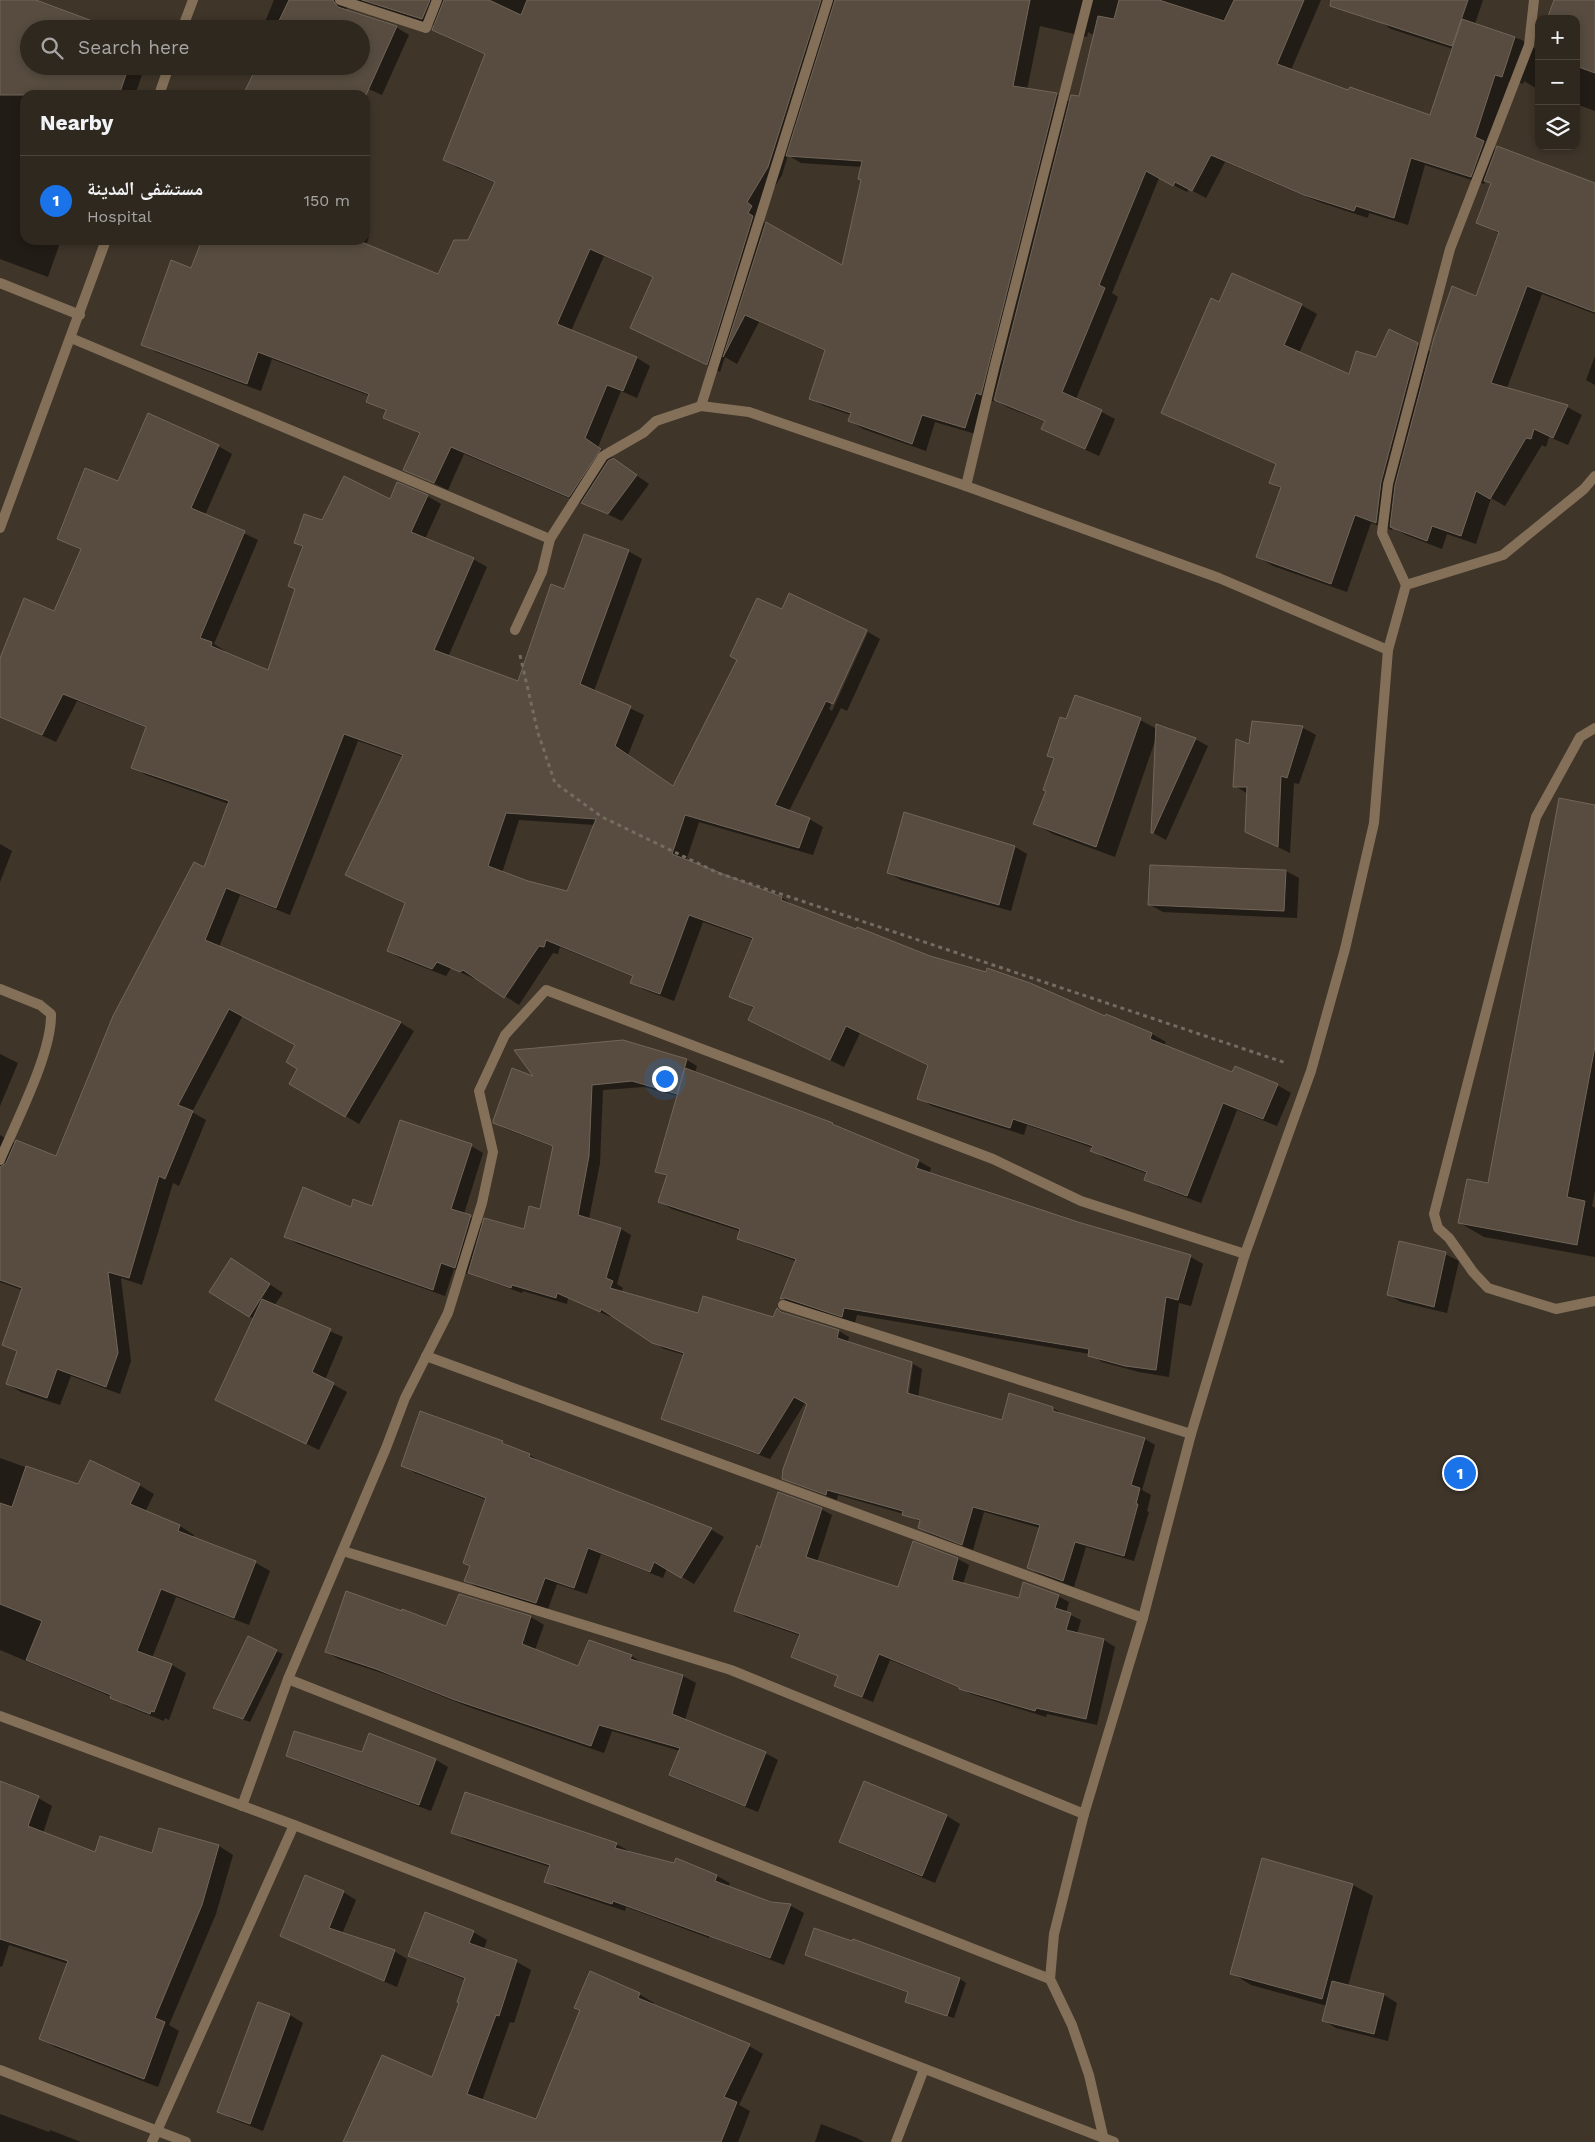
<!DOCTYPE html>
<html lang="en">
<head>
<meta charset="utf-8">
<style>
	:root { --surface:#2f281f; --page:#3b342c; --text:#f1f3f6; --muted:#a7a6a4; --line:#4a443d; --accent:#1a73e8 }
	body { margin:0; font-family:"Work Sans","Noto Naskh Arabic",sans-serif; background:var(--page); color:var(--text) }
	.controls { position:absolute; right:15px; top:15px; display:grid; overflow:hidden; border-radius:10px; box-shadow:0 2px 8px #0003 }
	.controls button { width:45px; height:45px; display:grid; place-items:center; padding:0; border:0; border-bottom:1px solid var(--line); background:var(--surface); color:var(--text); font:25px sans-serif }
	.you { position:absolute; left:664px; top:1078px; width:18px; height:18px; margin:-12px; border:4px solid #fff; border-radius:50%; background:#1a73e8; box-shadow:0 0 0 8px #1a73e833 }
	.badge { display:grid; place-items:center; width:32px; height:32px; border-radius:50%; background:var(--accent); color:#fff; font-size:16px; font-weight:700 }
	.pin { position:absolute; translate:-50% -50%; border:2px solid #fff; box-shadow:0 1px 5px #0006 }
	.list { margin:0; padding:0; list-style:none }
	h2 { display:flex; justify-content:space-between; align-items:center; height:65px; margin:0; padding:0 20px; font-size:21px }
	h2 small { font-size:16px; font-weight:400; color:var(--muted) }
	.list li { display:grid; grid-template-columns:32px 1fr auto; gap:15px; align-items:center; box-sizing:border-box; height:90px; padding:0 20px; border-top:1px solid var(--line) }
	.list b { display:block; font-size:19px; white-space:nowrap }
	.list p { margin:0; font-size:16px; white-space:nowrap; color:var(--muted) }
	.list em { font-size:16px; font-style:normal; color:var(--muted) }
	.icon { flex:none; width:28px; height:28px; fill:none; stroke:currentColor; stroke-width:2; stroke-linecap:round; stroke-linejoin:round }
	.map { position:relative; flex:none; width:1595px; height:2142px; overflow:hidden }
	.search { position:absolute; background:var(--surface); box-shadow:0 2px 8px #0003; left:20px; top:20px; width:350px; height:55px; display:flex; align-items:center; gap:12px; box-sizing:border-box; padding:0 18px; border-radius:28px; color:var(--muted); font-size:19px }
	.panel { position:absolute; background:var(--surface); box-shadow:0 2px 8px #0003; left:20px; top:90px; width:350px; height:155px; border-radius:15px }
	.map>svg:first-child { display:block }
</style>
</head>
<body>
<div class="map">
<svg width="1595" height="2142" viewBox="0 0 1595 2142">
	<rect width="100%" height="100%" fill="#3f3529"/>
	<g fill="#0007" fill-rule="evenodd">
		<polygon points="0,0 20,0 29,29 29,66 145,66 135,95 25,95 25,240 61,240 48,277 0,259"/>
		<path d="M274 0H1321L1291 70 1349 91 1430 116 1453 49 1391 29 1350 0H1483L1475 24 1522 40 1536 49 1539 43V90L1524 81 1523 84 1516 81 1515 84 1509 82 1488 145 1497 150 1595 185V314L1542 294 1507 388 1567 407 1582 415 1568 445 1549 437 1546 447 1542 445 1505 506 1491 498 1476 544 1447 534 1442 549 1406 535 1392 527V530L1371 523 1347 592 1273 566 1258 557 1282 489 1270 482 1277 465 1178 421 1162 412 1220 304 1301 305 1317 314 1299 353 1350 375 1377 359 1417 344 1431 352 1476 297 1500 234 1478 222 1492 184 1486 181 1484 184 1425 165 1408 225 1369 213 1368 218 1319 202 1225 162 1206 198 1189 189 1187 192 1159 178 1112 293 1118 297 1076 399 1115 419 1099 456 1056 436 1046 422 1009 408 995 400 994 402 990 400 979 435 935 422 926 451 863 429 850 421 851 415 824 406 811 399 826 351 759 322 737 364 725 357 720 372 646 335 654 278 604 256 571 331 637 358 650 366 637 398 621 391 598 447 614 458 613 459 649 484 622 521 584 503 583 504 464 454 448 490 404 469 420 434 385 418 387 412 368 402 370 396 272 359 261 391 156 352 143 344 192 269 203 240H365V235L369 237 366 245 439 276 469 242 495 183 458 168 444 160 486 55 448 38 434 30 435 26 357 1 347 5V11L396 27 409 35 382 95 362 86 357 95H244L361 66V29H262ZM1040 26 1087 37 1088 32 1095 36 1080 98 1070 102 1057 94 1027 90ZM788 155 801 163 862 167 863 180 843 267 761 221 760 211 782 175Z"/>
		<polygon points="1582,0 1595,0 1595,111 1576,104 1576,19"/>
		<polygon points="1595,356 1595,385 1586,380"/>
		<path d="M218 446 232 454 205 515 258 540 214 644 225 651V653L269 672 297 590 304 547 295 543 323 522 390 500 427 496 441 504 425 539 473 559 487 567 448 657 518 683 564 590 628 551 642 559 594 691 644 715 628 755 674 787 782 611 865 630 829 709 832 711 868 632 880 639 847 711 841 708 789 811 809 819 823 827 813 855 699 822 686 861 782 898 795 906 929 957 1105 1018 1106 1015 1152 1034 1166 1042 1164 1046 1233 1074 1277 1085 1291 1093 1277 1126 1237 1110 1201 1203 1159 1187 1146 1179 1148 1174 1106 1159 1092 1151 1093 1148 1027 1125 1024 1135 932 1106 919 1098 929 1066 860 1033 844 1067 763 1027 749 1020 755 1009 730 996 754 940 703 922 674 1001 645 990 632 983 634 977 560 947 558 954 553 953 519 1005 476 978 475 979 451 968 446 976 402 959 388 951 406 904 346 875 404 757 358 741 290 915 240 895 219 947 401 1023 414 1031 359 1124 291 1083 299 1069 297 1045 243 1015 192 1112 206 1120 179 1186 173 1183 142 1285 121 1278 131 1361 120 1394 71 1376 60 1405 21 1392 7 1384 17 1352 3 1344 22 1290 0 1282V1135L16 1144 56 1157 205 868 229 804 146 775 133 767 146 728 77 701 56 742 0 716V661L55 612 82 550 59 539 119 483ZM519 820 595 825 568 892 527 882 502 873Z"/>
		<polygon points="1140,720 1157,729 1195,739 1208,746 1166,840 1152,832 1156,738 1115,857 1053,834 1035,824 1047,791 1055,759 1048,755 1067,721"/>
		<polygon points="1253,722 1303,728 1316,735 1299,784 1294,783 1290,853 1259,838 1248,794 1235,786 1250,746"/>
		<polygon points="1595,806 1595,1191 1592,1206 1595,1208 1595,1257 1484,1237 1460,1223 1489,1185"/>
		<polygon points="0,844 12,851 0,882"/>
		<polygon points="1015,847 1027,854 1011,911 901,880 889,873"/>
		<polygon points="1151,866 1286,871 1299,878 1297,918 1163,912 1150,905"/>
		<polygon points="0,1054 18,1063 0,1106"/>
		<polygon points="687,1060 697,1066 695,1073 832,1124 845,1131 919,1161 931,1168 929,1174 1078,1223 1191,1257 1203,1264 1191,1306 1179,1303 1169,1377 1139,1372 1102,1362 1090,1354 857,1315 855,1323 794,1305 782,1298 796,1261 751,1245 738,1238 740,1231 672,1209 660,1202 668,1177 657,1171 678,1096 644,1087 603,1090 600,1163 589,1219 621,1229 631,1235 617,1284 623,1288 621,1292 698,1315 774,1318 778,1310 786,1314 839,1331 849,1337 848,1342 912,1363 911,1363 905,1399 908,1400 913,1364 922,1369 918,1398 1003,1422 1053,1408 1064,1415 1145,1439 1155,1445 1142,1490 1151,1495 1147,1511 1149,1512 1134,1561 1086,1547 1074,1587 1039,1574 1029,1568 1040,1528 984,1512 973,1550 930,1534 919,1528 921,1522 904,1514 838,1495 837,1500 794,1484 783,1478 808,1404 805,1403 770,1459 674,1424 663,1418 685,1355 664,1349 612,1315 611,1317 568,1298 567,1304 523,1291 522,1293 480,1278 468,1271 467,1274 454,1269 445,1296 298,1244 285,1237 351,1208 373,1207 471,1146 483,1153 464,1214 484,1224 525,1231 541,1211 554,1147 506,1129 495,1123 537,1079"/>
		<polygon points="1445,1254 1459,1261 1447,1313 1401,1302 1388,1294"/>
		<polygon points="245,1268 283,1293 274,1306 343,1337 325,1380 347,1392 319,1450 216,1399 254,1319 249,1316"/>
		<polygon points="502,1442 530,1455 542,1463 712,1530 724,1537 694,1584 667,1568 663,1578 601,1554 587,1594 557,1584 548,1609 478,1588 466,1580 471,1567 464,1563 487,1500 415,1473 402,1465"/>
		<polygon points="0,1458 78,1486 139,1485 154,1494 145,1512 180,1526 194,1535 193,1538 256,1563 270,1571 249,1625 176,1597 152,1658 172,1665 186,1673 169,1720 165,1718 164,1721 126,1706 112,1697 0,1650"/>
		<polygon points="821,1509 832,1515 817,1562 899,1589 914,1543 958,1559 969,1565 963,1584 1019,1600 1058,1596 1069,1602 1066,1613 1081,1620 1077,1634 1104,1640 1115,1647 1097,1725 1047,1714 1046,1717 971,1694 960,1688 890,1660 873,1702 835,1686 839,1677 792,1657 801,1636 746,1617 735,1611 761,1549"/>
		<polygon points="460,1595 531,1617 544,1625 535,1650 579,1668 589,1641 632,1656 644,1664 683,1676 696,1683 685,1720 765,1753 778,1760 758,1812 683,1782 670,1775 680,1751 612,1731 604,1753 469,1707 391,1676 339,1659 326,1652 447,1627"/>
		<polygon points="276,1651 283,1654 250,1722 221,1711"/>
		<polygon points="370,1735 436,1760 448,1767 431,1811 299,1762 287,1755 363,1754"/>
		<polygon points="0,1783 38,1798 52,1806 43,1833 96,1853 152,1854 219,1846 233,1855 216,1914 169,2025 179,2031 158,2087 55,2047 40,2038 69,1964 9,1945 2,1967 0,1966"/>
		<polygon points="865,1783 947,1816 960,1824 935,1883 854,1849 841,1841"/>
		<polygon points="453,1832 616,1844 629,1851 628,1853 675,1865 676,1860 717,1876 730,1883 728,1887 770,1903 791,1906 804,1913 784,1965 710,1936 709,1938 626,1907 625,1911 559,1889 546,1882 550,1867 466,1840"/>
		<polygon points="1263,1860 1353,1885 1373,1896 1348,1986 1384,1995 1397,2003 1388,2041 1336,2028 1323,2020 1327,2006 1251,1985 1232,1973"/>
		<polygon points="343,1892 356,1900 342,1934 394,1951 407,1959 397,1987 295,1943 281,1935"/>
		<polygon points="473,1932 487,1940 484,1949 517,1962 531,1970 514,2023 510,2022 482,2101 537,2120 639,1994 654,2003 652,2005 749,2046 763,2054 739,2105 750,2111 738,2142 344,2142 432,2079 460,2003 466,1980 423,1963 409,1955"/>
		<polygon points="806,1955 960,1979 966,1983 954,2018 912,2005 906,2001 909,1993"/>
		<polygon points="259,2003 290,2015 303,2023 263,2131 232,2119 219,2111"/>
		<polygon points="0,2114 49,2132 50,2130 81,2142 0,2142"/>
		<polygon points="821,2124 857,2138 864,2142 815,2142"/>
	</g>
	<g fill="#574c3f" stroke="#716659" fill-rule="evenodd">
		<polygon points="0,0 36,0 114,29 29,29 29,66 129,66 119,95 0,95"/>
		<polygon points="289,0 333,0 338,7 397,26 366,95 243,95 257,66 361,66 361,29 275,29"/>
		<polygon points="362,0 430,0 422,19"/>
		<polygon points="444,0 489,0 521,15 527,0 821,0 768,167 747,202 752,206 748,213 753,216 707,365 630,328 653,277 590,249 557,324 637,357 623,391 607,385 585,438 601,449 569,497 451,447 434,483 403,470 420,433 383,418 386,410 366,402 369,394 258,352 247,384 141,345 171,260 191,268 202,240 357,240 438,274 454,240 468,240 495,182 443,160 485,54 432,30"/>
		<polygon points="835,0 1030,0 1013,86 1057,93 981,395 976,393 965,428 922,415 912,444 848,421 851,413 809,399 825,350 745,315 723,357 766,222 842,265 861,180 858,179 862,161 786,156"/>
		<polygon points="1119,0 1159,0 1224,21 1234,0 1304,0 1277,64 1348,90 1350,87 1430,115 1462,19 1515,37 1502,77 1495,75 1475,137 1484,141 1471,177 1411,158 1394,218 1356,206 1354,211 1304,195 1211,155 1192,191 1175,182 1173,186 1146,171 1099,285 1105,288 1062,392 1102,410 1085,449 1041,429 1045,421 994,400 1071,95 1079,96 1098,16 1114,19"/>
		<polygon points="1331,0 1468,0 1452,46 1330,6"/>
		<polygon points="1554,0 1595,0 1595,73 1576,66 1576,19 1547,19"/>
		<polygon points="1497,146 1595,183 1595,312 1527,286 1491,383 1568,405 1553,438 1534,429 1531,439 1526,438 1490,499 1476,491 1461,536 1432,526 1427,541 1390,527 1395,485 1434,338 1452,286 1476,296 1499,232 1476,223 1491,183 1484,181"/>
		<polygon points="1232,273 1302,304 1284,345 1349,374 1356,351 1376,357 1389,329 1418,343 1381,482 1376,523 1355,515 1331,584 1256,557 1281,487 1269,483 1276,464 1161,413 1211,298 1219,302"/>
		<path d="M148 413 219 445 191 508 245 531 200 638 212 642 211 646 268 670 295 589 288 586 303 546 294 543 304 514 322 520 344 476 390 499 397 482 428 495 411 532 474 558 434 650 518 681 551 584 564 589 584 534 629 550 580 684 631 706 615 746 673 786 737 660 730 656 757 598 782 609 789 593 867 630 833 704 826 701 775 805 810 818 799 848 685 815 672 854 782 897 781 900 856 929 857 927 930 956 986 972 987 968 1030 983 1105 1016 1106 1014 1152 1033 1150 1039 1232 1072 1235 1066 1278 1084 1263 1119 1223 1103 1187 1196 1144 1180 1147 1172 1090 1151 1093 1146 1013 1119 1010 1128 917 1099 928 1065 846 1026 830 1060 748 1020 754 1007 729 997 753 938 689 915 660 994 630 983 633 976 546 940 544 947 539 946 504 998 463 970 460 972 437 962 432 969 387 951 405 903 345 875 403 755 344 734 276 908 226 888 205 940 401 1022 345 1117 289 1084 297 1069 286 1062 295 1045 229 1009 178 1105 193 1111 165 1179 159 1176 129 1278 108 1272 118 1353 106 1387 57 1369 47 1398 6 1384 17 1351 2 1345 22 1288 0 1280V1167L6 1163 16 1140 56 1156 113 1016 194 862 204 867 229 801 131 768 146 727 63 694 42 735 0 717V658L24 598 54 611 81 549 57 539 85 468 118 481ZM506 813 596 819 567 891 528 881 488 866Z"/>
		<polygon points="613,458 637,475 608,514 581,503 608,461"/>
		<polygon points="1075,695 1141,718 1096,847 1033,824 1046,791 1043,790 1054,758 1047,756 1060,717 1066,719"/>
		<polygon points="1252,721 1303,726 1287,778 1281,776 1278,847 1245,832 1247,787 1233,787 1236,739 1249,744"/>
		<polygon points="1156,724 1196,738 1153,833 1151,833"/>
		<polygon points="1559,798 1595,805 1595,1046 1567,1197 1585,1201 1577,1245 1458,1223 1467,1179 1488,1183"/>
		<polygon points="904,812 1015,846 999,905 887,873"/>
		<polygon points="1150,865 1286,870 1284,911 1148,905"/>
		<polygon points="623,1040 687,1059 677,1094 632,1081 592,1085 589,1156 578,1215 621,1228 606,1278 613,1281 610,1288 698,1313 703,1296 773,1317 777,1308 781,1312 839,1330 837,1338 912,1362 907,1393 1002,1420 1009,1393 1053,1407 1053,1411 1145,1438 1131,1485 1140,1488 1136,1504 1138,1504 1124,1556 1075,1542 1063,1581 1027,1568 1040,1525 973,1507 962,1545 918,1528 920,1520 902,1515 903,1511 827,1490 826,1495 782,1479 783,1469 807,1404 794,1397 759,1454 661,1419 684,1353 652,1343 601,1309 600,1312 557,1293 556,1298 512,1285 511,1288 468,1273 484,1218 524,1229 529,1206 540,1209 553,1146 493,1123 493,1121 512,1068 533,1076 514,1050"/>
		<polygon points="685,1068 833,1123 832,1124 919,1160 916,1168 1078,1222 1191,1255 1178,1300 1166,1297 1156,1370 1125,1366 1088,1356 1089,1349 844,1308 842,1317 785,1298 780,1299 796,1259 737,1239 740,1229 658,1202 667,1175 655,1172"/>
		<polygon points="400,1120 472,1144 451,1209 471,1215 455,1268 441,1263 433,1290 284,1237 303,1187 351,1207 353,1199 372,1206"/>
		<polygon points="1399,1241 1446,1252 1434,1307 1387,1295"/>
		<polygon points="231,1258 270,1284 249,1317 209,1292"/>
		<polygon points="262,1299 331,1329 312,1372 334,1383 306,1444 215,1400"/>
		<polygon points="420,1411 503,1441 502,1443 530,1454 529,1457 712,1528 681,1578 654,1562 650,1572 588,1548 574,1588 545,1578 536,1603 464,1581 470,1566 463,1563 486,1498 401,1466"/>
		<polygon points="90,1460 140,1484 130,1504 180,1525 178,1531 256,1561 234,1618 161,1589 137,1651 172,1664 154,1712 151,1711 150,1714 110,1698 111,1695 26,1660 42,1621 0,1604 0,1503 12,1507 26,1466 78,1484"/>
		<polygon points="778,1492 822,1508 806,1557 898,1587 913,1541 958,1558 952,1580 1019,1598 1023,1582 1059,1595 1055,1608 1071,1613 1066,1630 1104,1639 1086,1719 1036,1708 1035,1711 959,1689 959,1687 879,1654 862,1697 834,1686 838,1676 791,1657 800,1634 734,1611 757,1545 760,1548"/>
		<polygon points="346,1591 402,1611 402,1609 446,1626 459,1594 531,1616 522,1644 578,1666 589,1640 632,1655 630,1659 683,1675 672,1714 766,1752 745,1806 669,1775 680,1748 599,1725 591,1746 455,1700 376,1669 325,1652"/>
		<polygon points="248,1636 277,1650 243,1719 213,1708"/>
		<polygon points="294,1731 362,1752 369,1733 436,1759 419,1805 286,1756"/>
		<polygon points="0,1781 39,1796 28,1826 95,1852 100,1836 152,1853 159,1828 219,1845 202,1905 155,2018 165,2022 144,2079 39,2039 68,1961 0,1939"/>
		<polygon points="864,1781 947,1815 922,1876 839,1842"/>
		<polygon points="465,1792 617,1843 615,1848 674,1863 676,1858 717,1875 715,1881 771,1902 791,1904 770,1958 613,1901 612,1904 544,1882 550,1865 451,1833"/>
		<polygon points="1262,1858 1353,1884 1322,1999 1230,1974"/>
		<polygon points="305,1875 344,1891 329,1928 395,1950 384,1981 280,1936"/>
		<polygon points="425,1912 474,1931 469,1943 517,1960 499,2016 496,2015 467,2094 536,2119 580,2010 574,2008 590,1971 640,1993 638,1998 750,2044 724,2097 737,2102 721,2142 343,2142 382,2055 432,2077 459,2003 457,2002 465,1978 408,1956"/>
		<polygon points="814,1928 852,1941 853,1939 960,1978 947,2016 905,2002 908,1992 805,1955"/>
		<polygon points="1332,1981 1384,1994 1374,2034 1322,2021"/>
		<polygon points="258,2002 290,2014 250,2124 217,2112"/>
	</g>
	<g fill="none" stroke-linecap="round" stroke-linejoin="round">
		<polyline stroke="#746b61" stroke-width="3" stroke-dasharray="4 4" stroke-linecap="butt" points="520,655 538,733 555,783 602,817 718,873 1286,1063"/>
		<polyline stroke="#847059" stroke-width="10" points="1595,728 1580,737 1536,817 1434,1214 1438,1228 1449,1238 1473,1272 1488,1288 1556,1309 1595,1301"/>
		<g stroke="#847059" stroke-width="10">
			<polyline points="340,0 426,28 437,0"/>
			<polyline points="1088,0 994,369 966,486 1219,578 1388,650"/>
			<polyline points="0,283 80,315"/>
			<polyline points="71,338 550,539"/>
			<polyline points="701,406 828,0"/>
			<polyline points="1406,585 1382,533 1388,484 1450,249 1529,45 1534,0"/>
			<polyline points="515,630 542,572 550,539 603,456 643,433 656,421 701,406 749,412 966,486"/>
			<path d="M0 989 40 1005 51 1014C52 1053 16 1122 0 1160"/>
			<polyline points="783,1305 1191,1434"/>
			<polyline points="426,1356 1143,1618"/>
			<polyline points="343,1551 731,1670 1084,1814"/>
			<polyline points="288,1679 1050,1979"/>
			<polyline points="242,1806 288,1679 386,1448 405,1398 448,1313 482,1203 493,1152 479,1091 505,1035 546,990 993,1159 1081,1201 1245,1254"/>
			<polyline points="0,2070 186,2142"/>
			<polyline points="1104,2140 1089,2075 1072,2025 1050,1979 1054,1934 1084,1814 1143,1618 1191,1434 1245,1254 1311,1071 1345,949 1374,823 1388,650 1406,585 1503,555 1584,489 1595,476"/>
			<polyline points="152,2142 294,1825"/>
			<polyline points="896,2142 924,2069"/>
		</g>
		<g stroke="#847059" stroke-width="10">
			<polyline points="182,29 193,0"/>
			<polyline points="159,95 169,66"/>
			<polyline points="0,528 106,240"/>
			<polyline points="0,1716 294,1825 1114,2142"/>
		</g>
	</g>
</svg>
<div class="controls">
<button>+</button>
<button>−</button>
<button><svg class="icon" aria-label="layers" viewBox="0 0 24 24"><path d="M12 4l9 5-9 5-9-5zM3 14l9 5 9-5"/></svg></button>
</div>
<div class="you"></div>
<div class="pin badge" style="left:1460px;top:1473px">1</div>
<div class="search"><svg class="icon" aria-label="search" viewBox="0 0 24 24"><circle cx="10" cy="10" r="6"/><path d="M15 15l6 6"/></svg>Search here</div>
<section class="panel">
<h2>Nearby<small></small></h2>
<ul class="list">
<li><span class="badge">1</span><div><b>مستشفى المدينة</b><p>Hospital</p></div><em>150 m</em></li>
</ul>
</section>
</div>
</body>
</html>
